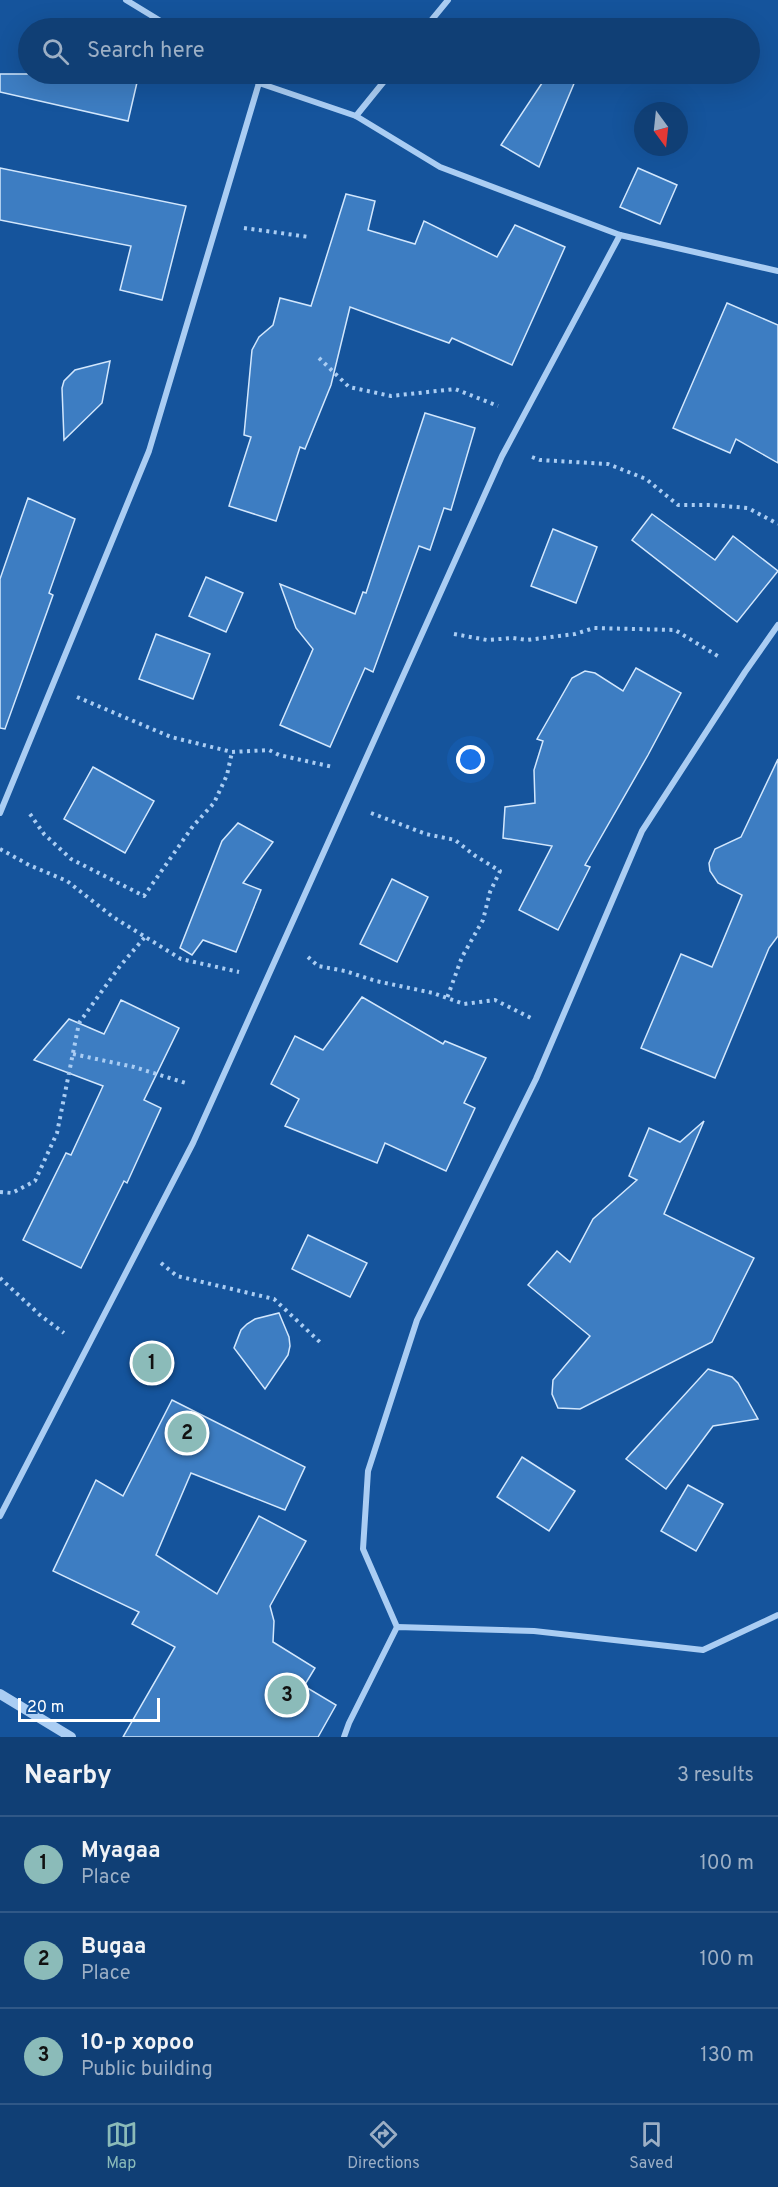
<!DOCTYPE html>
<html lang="en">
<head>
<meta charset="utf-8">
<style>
	:root { --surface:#103f75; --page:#1e4a7d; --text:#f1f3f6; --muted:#9cafc5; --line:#305887; --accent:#8bbbb9 }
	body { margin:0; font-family:Overpass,sans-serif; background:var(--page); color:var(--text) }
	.compass { position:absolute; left:634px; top:102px; width:54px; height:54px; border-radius:50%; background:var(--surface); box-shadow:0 6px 24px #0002; rotate:165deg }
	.scale { position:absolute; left:18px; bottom:15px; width:142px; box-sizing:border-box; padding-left:6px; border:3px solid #fff; border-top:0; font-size:16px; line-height:21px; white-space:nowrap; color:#fff; -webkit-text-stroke:4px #15549c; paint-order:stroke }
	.you { position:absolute; left:471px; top:760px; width:21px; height:21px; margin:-15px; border:4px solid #fff; border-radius:50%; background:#1a73e8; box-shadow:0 0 0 9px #1a73e833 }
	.badge { display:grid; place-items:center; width:39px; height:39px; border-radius:50%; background:var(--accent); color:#111; font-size:20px; font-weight:700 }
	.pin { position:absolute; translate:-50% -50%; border:3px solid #fff; box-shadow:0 2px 6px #0006 }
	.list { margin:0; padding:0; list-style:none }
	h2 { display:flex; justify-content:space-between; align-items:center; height:78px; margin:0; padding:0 24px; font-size:26px }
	h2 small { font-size:20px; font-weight:400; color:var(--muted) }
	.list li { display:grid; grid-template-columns:39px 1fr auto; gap:18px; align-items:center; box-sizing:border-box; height:96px; padding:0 24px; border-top:2px solid var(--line) }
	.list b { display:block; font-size:22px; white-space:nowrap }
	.list p { margin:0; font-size:20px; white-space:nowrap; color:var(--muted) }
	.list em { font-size:20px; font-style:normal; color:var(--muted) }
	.icon { flex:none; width:33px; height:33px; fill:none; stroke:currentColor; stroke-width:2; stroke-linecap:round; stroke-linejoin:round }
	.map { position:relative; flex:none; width:778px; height:1737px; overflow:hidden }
	.search { position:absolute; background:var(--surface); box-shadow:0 6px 24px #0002; left:18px; right:18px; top:18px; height:66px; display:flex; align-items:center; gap:15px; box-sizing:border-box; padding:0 21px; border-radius:33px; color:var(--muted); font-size:22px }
	.sheet { height:366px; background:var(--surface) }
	nav { display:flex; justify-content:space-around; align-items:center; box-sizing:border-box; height:84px; border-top:2px solid var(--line); background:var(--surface); font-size:16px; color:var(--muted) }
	nav a { display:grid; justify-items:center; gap:3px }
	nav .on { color:var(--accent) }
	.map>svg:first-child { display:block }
</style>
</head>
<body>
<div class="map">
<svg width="778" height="1737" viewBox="0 0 778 1737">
	<rect width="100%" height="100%" fill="#15549c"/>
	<g fill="#3d7dc2" stroke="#d2e7fd" stroke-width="1.5">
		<polygon points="0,74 139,74 128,121 0,92"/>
		<polygon points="548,74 578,74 539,167 501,145"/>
		<polygon points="0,168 186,206 162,300 120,290 131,246 0,220"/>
		<polygon points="638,168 677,185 660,224 620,207"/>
		<polygon points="346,194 375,201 368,230 415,244 424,221 497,257 515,225 565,247 512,365 452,338 449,343 350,307 331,385 305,449 300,447 276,521 229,506 251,437 244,435 252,350 259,337 273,325 280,298 311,306"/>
		<polygon points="727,303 778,325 778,463 736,439 730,453 673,428"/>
		<polygon points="110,361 102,403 64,440 62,388 64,381 75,370"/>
		<polygon points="425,413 475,428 451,510 444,508 430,550 419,546 373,672 365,668 330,747 280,725 313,649 296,628 280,584 355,614 363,592 366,593"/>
		<polygon points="28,498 75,519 49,593 53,595 5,729 0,728 0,579"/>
		<polygon points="652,514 715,560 733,536 778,571 737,622 632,540"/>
		<polygon points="553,529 597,547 576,603 531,586"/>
		<polygon points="206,577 243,593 226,632 189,616"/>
		<polygon points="156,634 210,654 193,699 139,679"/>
		<polygon points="636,668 681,693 648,755 585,865 590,867 558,930 519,910 552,846 503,838 505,807 535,803 534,770 543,741 537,739 572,678 585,671 595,673 623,691"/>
		<polygon points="778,759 778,936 769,948 715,1078 641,1048 681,954 712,967 742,895 718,883 710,871 709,863 715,849 741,837"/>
		<polygon points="93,767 154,801 125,853 64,819"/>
		<polygon points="238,823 273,842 243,883 261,890 236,952 203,940 192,955 180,948 222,841"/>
		<polygon points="392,879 428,897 397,962 360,944"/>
		<polygon points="362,997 443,1044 445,1041 486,1058 464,1103 475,1108 446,1171 385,1143 377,1163 285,1126 299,1099 271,1084 295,1036 323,1050"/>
		<polygon points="121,1000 179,1028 144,1100 161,1108 127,1183 124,1181 81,1268 23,1240 66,1153 71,1155 103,1086 34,1060 69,1019 104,1034"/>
		<polygon points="704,1121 664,1214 754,1258 712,1342 580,1409 558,1408 552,1394 553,1380 590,1336 528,1285 557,1251 570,1262 593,1219 637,1180 629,1176 649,1128 680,1142"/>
		<polygon points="308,1235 367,1263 350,1297 292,1269"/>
		<polygon points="279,1313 289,1337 290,1346 288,1355 265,1389 234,1348 241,1330 247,1324 255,1319"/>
		<polygon points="708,1369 732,1377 738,1383 758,1419 713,1426 666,1489 626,1459"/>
		<polygon points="172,1400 305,1467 285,1510 191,1473 156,1555 217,1594 259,1516 306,1541 270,1606 274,1621 273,1642 315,1668 304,1686 336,1705 318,1737 123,1737 175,1647 132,1624 139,1612 53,1571 96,1480 123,1496"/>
		<polygon points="522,1457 575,1491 549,1531 497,1497"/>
		<polygon points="688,1485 723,1504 696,1551 661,1531"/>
	</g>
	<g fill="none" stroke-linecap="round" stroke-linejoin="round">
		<g stroke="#aacdf3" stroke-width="4" stroke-dasharray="3 4.5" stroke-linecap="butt">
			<polyline points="244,228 309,237"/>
			<polyline points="319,358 349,387 391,396 455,389 498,406"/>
			<polyline points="532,457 540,460 608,464 646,479 678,505 711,505 748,508 778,524"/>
			<polyline points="454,634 487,640 513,638 527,640 575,634 594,628 675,630 721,658"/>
			<polyline points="77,697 171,737 232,752 269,750 279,755 333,767"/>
			<polyline points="371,813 426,834 455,840 474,855 500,871 490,892 483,920 462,957 447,998"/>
			<polyline points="30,814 44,834 71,859 144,896 193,826 214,803 227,775 232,752"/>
			<polyline points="0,849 29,865 67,881 113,917 181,959 239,972"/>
			<polyline points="308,957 318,966 345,971 376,981 433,993 464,1004 495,1000 531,1018"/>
			<polyline points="73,1054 134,1067 189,1084"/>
			<polyline points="0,1192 12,1193 35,1181 57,1133 79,1023 120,966 145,937"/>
			<polyline points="161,1263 177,1276 274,1299 323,1345"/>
			<polyline points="0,1278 41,1316 64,1333"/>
		</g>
		<g stroke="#aacdf3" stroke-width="6">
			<polyline points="126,0 172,28"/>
			<polyline points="425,28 448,0"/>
			<polyline points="244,74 259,83 356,116 440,167 620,235 778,271"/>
			<polyline points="356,116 390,74"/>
			<polyline points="0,813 149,451 259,83"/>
			<polyline points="0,1516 193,1143 502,456 620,235"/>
			<polyline points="397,1627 363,1549 368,1471 417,1320 536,1079 642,831 745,672 778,625"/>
			<polyline points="344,1737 349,1723 397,1627 534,1631 703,1650 778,1615"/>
		</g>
		<polyline stroke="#aacdf3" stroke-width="10" points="0,1694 71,1737"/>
	</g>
</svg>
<svg class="compass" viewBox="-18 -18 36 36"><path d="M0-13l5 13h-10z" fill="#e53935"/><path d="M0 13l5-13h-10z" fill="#9cafc5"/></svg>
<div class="scale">20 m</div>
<div class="you"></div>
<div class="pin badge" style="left:152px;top:1363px">1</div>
<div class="pin badge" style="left:187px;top:1433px">2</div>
<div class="pin badge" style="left:287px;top:1695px">3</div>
<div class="search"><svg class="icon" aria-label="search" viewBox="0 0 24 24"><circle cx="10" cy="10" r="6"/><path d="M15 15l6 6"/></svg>Search here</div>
</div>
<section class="sheet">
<h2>Nearby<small>3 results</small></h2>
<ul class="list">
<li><span class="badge">1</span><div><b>Myagaa</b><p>Place</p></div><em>100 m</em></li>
<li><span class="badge">2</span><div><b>Bugaa</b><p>Place</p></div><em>100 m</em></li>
<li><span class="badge">3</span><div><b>10-р хороо</b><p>Public building</p></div><em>130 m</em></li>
</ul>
</section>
<nav>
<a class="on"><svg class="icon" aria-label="map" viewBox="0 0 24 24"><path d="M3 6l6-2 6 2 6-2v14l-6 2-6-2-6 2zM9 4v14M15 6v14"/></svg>Map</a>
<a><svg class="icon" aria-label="directions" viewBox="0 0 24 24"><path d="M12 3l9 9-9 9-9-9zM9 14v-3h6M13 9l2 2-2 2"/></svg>Directions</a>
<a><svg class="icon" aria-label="saved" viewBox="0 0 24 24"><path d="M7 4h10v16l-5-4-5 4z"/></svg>Saved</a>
</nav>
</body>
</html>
